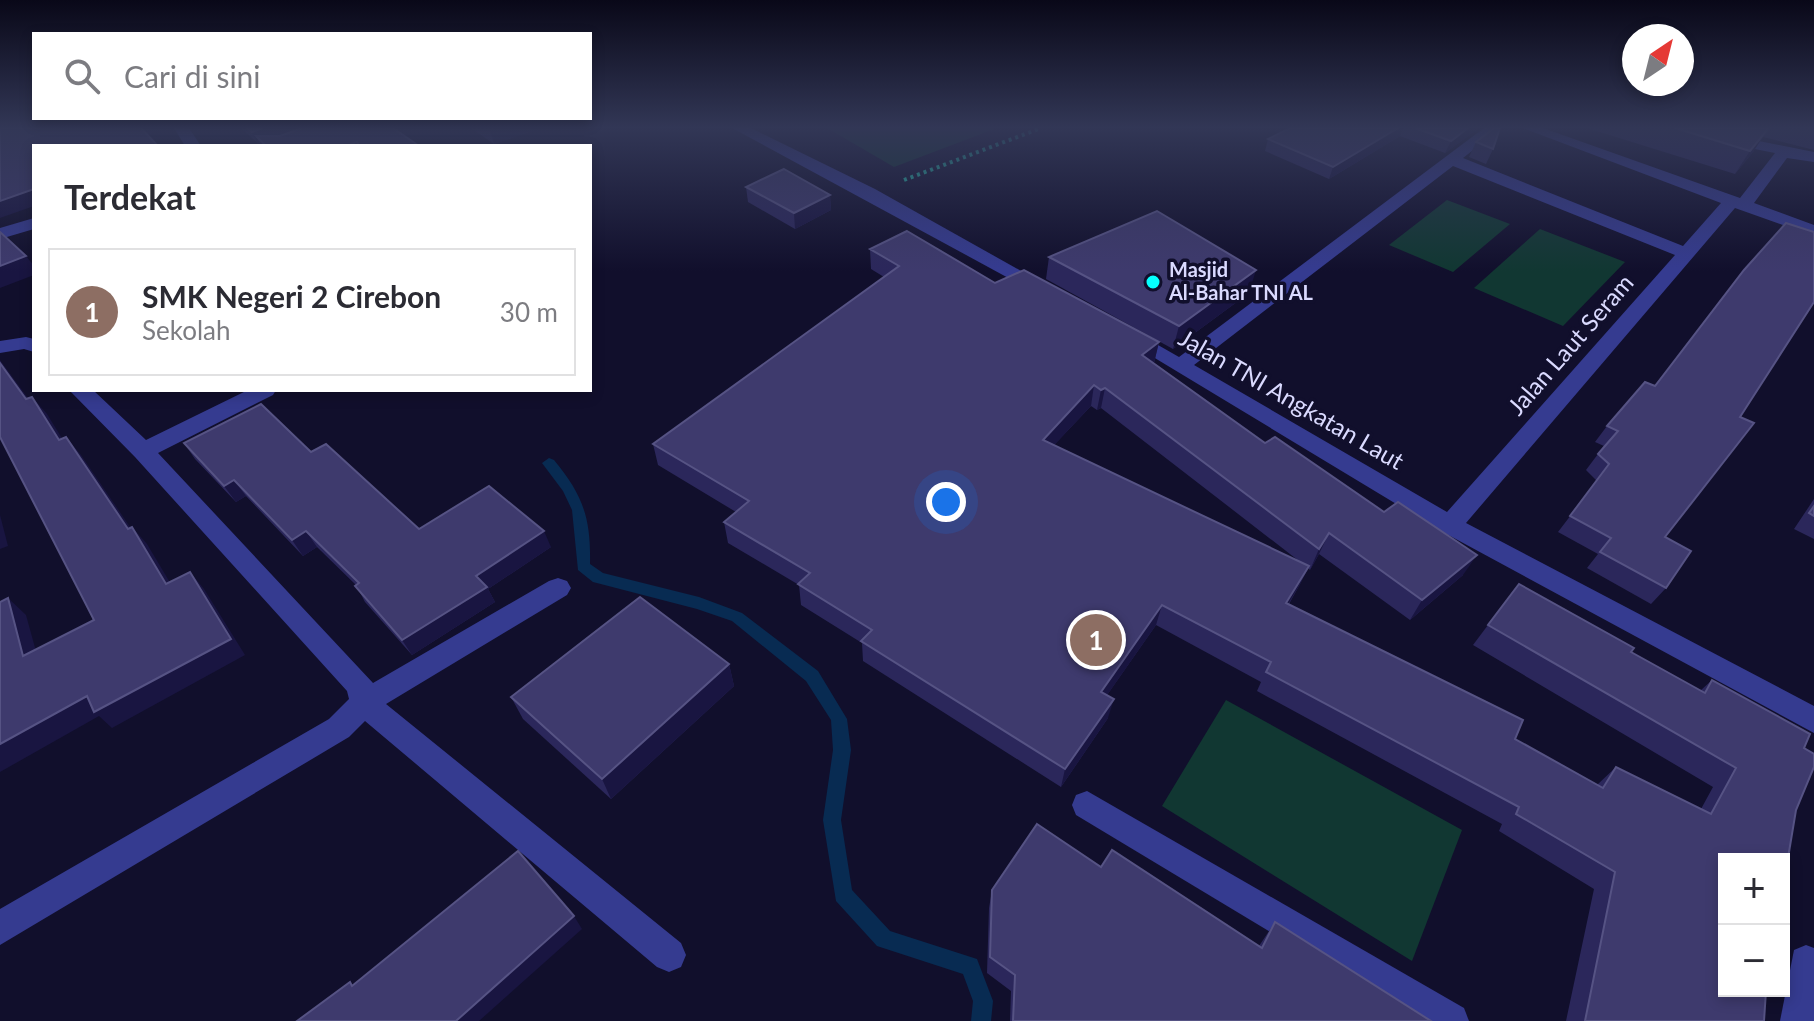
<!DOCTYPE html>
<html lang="id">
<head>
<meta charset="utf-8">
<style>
	:root { --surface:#fff; --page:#f7f7f7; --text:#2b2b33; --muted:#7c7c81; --line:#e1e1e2; --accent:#1a73e8 }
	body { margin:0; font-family:Lato,sans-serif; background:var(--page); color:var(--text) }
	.controls { position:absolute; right:24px; bottom:24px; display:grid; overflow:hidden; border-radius:0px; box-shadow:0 4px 12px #0003 }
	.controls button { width:72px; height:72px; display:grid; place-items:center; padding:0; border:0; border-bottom:2px solid var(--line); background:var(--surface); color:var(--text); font:40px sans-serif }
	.compass { position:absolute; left:1622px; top:24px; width:72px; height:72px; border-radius:50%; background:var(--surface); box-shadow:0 4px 12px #0003; rotate:35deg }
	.you { position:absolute; left:946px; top:502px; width:28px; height:28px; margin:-20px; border:6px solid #fff; border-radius:50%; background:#1a73e8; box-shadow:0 0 0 12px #1a73e833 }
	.badge { display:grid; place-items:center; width:52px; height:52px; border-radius:50%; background:var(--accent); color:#fff; font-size:26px; font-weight:700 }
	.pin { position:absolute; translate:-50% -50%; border:4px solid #fff; box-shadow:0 2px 8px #0006 }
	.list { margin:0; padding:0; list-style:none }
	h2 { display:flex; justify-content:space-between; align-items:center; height:104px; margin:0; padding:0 32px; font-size:34px }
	h2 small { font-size:26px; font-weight:400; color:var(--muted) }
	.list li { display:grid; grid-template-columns:52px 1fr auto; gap:24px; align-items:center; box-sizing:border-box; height:128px; margin:0 16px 16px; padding:0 16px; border:2px solid var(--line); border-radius:0px }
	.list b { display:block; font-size:30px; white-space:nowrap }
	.list p { margin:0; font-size:26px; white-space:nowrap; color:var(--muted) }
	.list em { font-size:26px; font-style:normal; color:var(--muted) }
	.icon { flex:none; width:44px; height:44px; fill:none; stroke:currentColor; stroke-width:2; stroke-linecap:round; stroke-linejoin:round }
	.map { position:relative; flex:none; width:1814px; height:1021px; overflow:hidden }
	.search { position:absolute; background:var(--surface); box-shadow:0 4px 12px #0003; left:32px; top:32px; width:560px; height:88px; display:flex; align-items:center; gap:20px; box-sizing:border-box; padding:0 28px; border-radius:0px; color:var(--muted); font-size:30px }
	.panel { position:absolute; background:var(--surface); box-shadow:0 4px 12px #0003; left:32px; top:144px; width:560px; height:248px; border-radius:0px }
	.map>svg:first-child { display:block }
</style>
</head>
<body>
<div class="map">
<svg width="1814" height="1021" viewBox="0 0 1814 1021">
	<rect width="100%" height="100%" fill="#110f2c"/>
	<g fill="#113732">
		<polygon points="827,128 997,128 894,167"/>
		<polygon points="1447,200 1510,224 1453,272 1389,245"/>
		<polygon points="1540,229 1625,262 1563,326 1474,288"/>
		<polygon points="1226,700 1462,830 1412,961 1162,806"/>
	</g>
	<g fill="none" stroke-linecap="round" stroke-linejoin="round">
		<path fill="#082b52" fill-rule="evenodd" d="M549 458 554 460C583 495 591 518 590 564L603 573 699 597 742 613 818 671 847 719 851 750 841 820 852 890 890 931 977 959 993 1001 991 1021H971L973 1001 963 974 877 946 836 901 823 820 833 750 831 720 806 681 732 621 697 609 593 582 578 570 572 510 563 491 542 463Z"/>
		<polyline stroke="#25c8ae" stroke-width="4" stroke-dasharray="3 4" stroke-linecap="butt" points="904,180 1041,128"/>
		<g fill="#353b90" fill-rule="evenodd">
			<polygon points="174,128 189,128 201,146 185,146"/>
			<polygon points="732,128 751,128 875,189 1055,290 1052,294 1038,294"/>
			<path d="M1484 128H1501L1463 158 1683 246 1721 203 1523 128H1543L1740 198 1775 153 1673 133 1666 128H1694L1814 152V162L1787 158 1754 203 1814 225V236L1735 208 1466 523 1814 706V733L1441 531 1120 337 1123 333H1137L1179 357ZM1453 166 1675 255 1447 512 1194 365Z"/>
			<polygon points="34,218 34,229 0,239 0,228"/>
			<polygon points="26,337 34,339 34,352 24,349 0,353 0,341"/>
			<polygon points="69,390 93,390 146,440 248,390 276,390 273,395 158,453 373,683 549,581 558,578 567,581 571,588 567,595 386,704 681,943 686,955 681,967 669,972 657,967 365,721 349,737 0,945 0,909 329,719 349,699 347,691 135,457"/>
			<polygon points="1087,791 1464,1008 1469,1021 1418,1021 1076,815 1072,805 1076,795"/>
			<polygon points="1806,945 1814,948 1814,1021 1780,1021 1794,950"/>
		</g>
	</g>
	<g fill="#2b275b" fill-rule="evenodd">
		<polygon points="241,128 393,128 416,144 417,146 261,146"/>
		<polygon points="471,128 541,128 494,144"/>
		<polygon points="1290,128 1479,128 1445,153 1400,136 1329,179 1265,151 1268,139"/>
		<polygon points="1587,128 1814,128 1814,150 1763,137 1753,152 1735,174"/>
		<polygon points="1476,142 1493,149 1486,164 1469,157"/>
		<polygon points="746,187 830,195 831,210 795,229 748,202"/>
		<path d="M870 249 995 283 1159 342 1154 363 1265 443 1463 575 1410 620 1319 554 1310 570 1308 568 1299 586 1289 604 1515 739 1597 785 1616 767 1701 809 1713 787 1473 645 1488 625 1631 652 1700 691 1712 680 1810 734 1724 859 1764 1021H1566L1594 889 1499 831 1502 824 1257 691 1261 682 1156 625 1107 695 1108 718 1061 787 863 661 862 643 801 605 799 585 728 543 724 522 736 512 658 465 653 444 884 277 871 269ZM1091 406 1097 410 1101 408 1299 561 1054 445Z"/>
		<polygon points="1049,257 1249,293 1173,349 1046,279"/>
		<polygon points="1740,417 1665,537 1666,588 1651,604 1587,568 1598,554 1558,532 1597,481 1586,470 1604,446 1595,442 1607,426"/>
		<polygon points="184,443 311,452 419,529 551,547 488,589 495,602 412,655 365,602 356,585 317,547 303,556 246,496 236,502 195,459"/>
		<polygon points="1814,499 1814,539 1794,529"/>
		<polygon points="729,664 734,686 611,799 523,719 511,697"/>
		<polygon points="1101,867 1259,946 1275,922 1431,1021 1010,1021 1011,991 987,973 989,908 992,890"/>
	</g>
	<g fill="#191541">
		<polygon points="139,128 168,128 144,135"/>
		<polygon points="263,128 304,128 263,143 256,136 260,144 258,145 252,132"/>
		<polygon points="495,128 541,128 494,144 490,130"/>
		<polygon points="1398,128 1403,128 1400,136 1329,179 1333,167"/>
		<polygon points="1468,128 1479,128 1445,153 1451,141"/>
		<polygon points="1768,129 1753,152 1735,174 1750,151"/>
		<polygon points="34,189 34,206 0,218 0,201"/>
		<polygon points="830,195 831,210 795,229 794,213"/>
		<polygon points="26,256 34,266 34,275 0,288 0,266"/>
		<polygon points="1256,270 1249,293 1173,349 1179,326"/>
		<polygon points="1159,342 1154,363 1137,375 1142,355"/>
		<polygon points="0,360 41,416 26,399 0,363"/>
		<polygon points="1094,385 1091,406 1040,460 1043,440"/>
		<polygon points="1105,388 1101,408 1097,410 1101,390"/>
		<polygon points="32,397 47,414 74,458 59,440"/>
		<polygon points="66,437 81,455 143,546 128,529"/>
		<polygon points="234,480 246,496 236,502 224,486"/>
		<polygon points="0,515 8,546 0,549"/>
		<polygon points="132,527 147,544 181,601 166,584"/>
		<polygon points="306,531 317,547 303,556 292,540"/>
		<polygon points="544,531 551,547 488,589 495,602 412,655 402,640 476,576"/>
		<polygon points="1329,533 1319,554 1310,570 1319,549"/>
		<polygon points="1477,555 1463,575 1410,620 1422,600"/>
		<polygon points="1309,566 1299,586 1277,623 1286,603"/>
		<polygon points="190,572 204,589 245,655 112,728 99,716 0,772 0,744"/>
		<polygon points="8,598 26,615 42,673 23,656"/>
		<polygon points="1162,605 1156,625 1096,711 1101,692"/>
		<polygon points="729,664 734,686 611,799 602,779"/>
		<polygon points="1114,699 1108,718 1061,787 1065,769"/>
		<polygon points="574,916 582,929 479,1021 456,1021"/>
	</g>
	<g fill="#3e3a6d" stroke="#565384" stroke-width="2">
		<polygon points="0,128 141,128 158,146 34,146 34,189 0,201"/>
		<polygon points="247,128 263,128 252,132"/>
		<polygon points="302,128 393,128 416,144 410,146 359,146 357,142 346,146 266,146 256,136 280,136"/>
		<polygon points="1290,128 1398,128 1333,167 1268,139"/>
		<polygon points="1415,128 1468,128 1451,141"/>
		<polygon points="1494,128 1500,128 1493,149 1476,142"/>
		<polygon points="1675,128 1763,128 1768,129 1750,151"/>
		<polygon points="784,169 830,195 794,213 746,187"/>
		<polygon points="1157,211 1256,270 1179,326 1049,257"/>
		<polygon points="1786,223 1814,232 1814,302 1740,417 1754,423 1665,537 1691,551 1666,588 1600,552 1611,538 1570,516 1609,464 1598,454 1618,431 1607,426 1645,382 1655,386 1744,270"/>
		<polygon points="907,231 995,283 1024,270 1159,342 1142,355 1265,443 1275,437 1384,512 1398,502 1477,555 1422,600 1329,533 1319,549 1105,388 1101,390 1094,385 1043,440 1309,566 1286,603 1523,720 1515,739 1603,788 1616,767 1711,814 1736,768 1488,625 1519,584 1634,648 1631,652 1705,693 1712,680 1810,734 1804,748 1814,754 1814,767 1796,810 1784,882 1784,859 1724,859 1724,991 1766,991 1764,1021 1585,1021 1615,872 1516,814 1519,807 1266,672 1271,662 1162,605 1101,692 1114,699 1065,769 861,641 872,630 798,584 810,573 724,522 749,501 653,444 899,266 870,249"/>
		<polygon points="0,232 26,256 0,266"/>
		<polygon points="0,363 26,399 32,397 59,440 66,437 128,529 132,527 166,584 190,572 231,639 94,712 87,696 0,744 0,602 8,598 23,656 94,620 0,437"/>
		<polygon points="261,404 311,452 326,444 419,529 489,486 544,531 476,576 487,587 402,640 355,586 359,583 306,531 292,540 234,480 224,486 184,443"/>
		<polygon points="1814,506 1814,516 1809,513"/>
		<polygon points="640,597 729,664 602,779 511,697"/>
		<polygon points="1037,824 1101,867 1112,850 1262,948 1275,922 1431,1021 1013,1021 1015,975 990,957 992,890"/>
		<polygon points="518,851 574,916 456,1021 297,1021 350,982 352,986"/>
	</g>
	<linearGradient id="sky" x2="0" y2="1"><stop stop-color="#090818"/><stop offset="0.47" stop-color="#323756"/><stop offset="1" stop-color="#323756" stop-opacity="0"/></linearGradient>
	<rect width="1814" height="271" fill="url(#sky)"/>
	<circle fill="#06fffe" stroke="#110f2c" stroke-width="3" cx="1153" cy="282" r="8"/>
	<g text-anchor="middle" stroke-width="7" stroke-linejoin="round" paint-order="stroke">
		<g font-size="20" font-weight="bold" fill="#dadaff" stroke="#110f2c" text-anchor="start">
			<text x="1169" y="277">Masjid<tspan x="1169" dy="23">Al-Bahar TNI AL</tspan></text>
		</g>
		<g font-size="24" fill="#dadaff" stroke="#110f2c">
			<text transform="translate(1571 345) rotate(-49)" y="8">Jalan Laut Seram</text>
			<text transform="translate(1291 400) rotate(30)" y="8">Jalan TNI Angkatan Laut</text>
		</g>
	</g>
</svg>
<div class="controls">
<button>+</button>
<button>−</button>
</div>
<svg class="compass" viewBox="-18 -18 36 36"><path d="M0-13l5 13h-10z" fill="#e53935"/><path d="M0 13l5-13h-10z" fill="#7c7c81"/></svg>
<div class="you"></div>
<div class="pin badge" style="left:1096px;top:640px;background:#8d6e63">1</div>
<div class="search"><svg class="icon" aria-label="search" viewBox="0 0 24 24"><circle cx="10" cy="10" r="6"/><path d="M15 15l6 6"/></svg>Cari di sini</div>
<section class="panel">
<h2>Terdekat<small></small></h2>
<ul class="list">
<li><span class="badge" style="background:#8d6e63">1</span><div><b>SMK Negeri 2 Cirebon</b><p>Sekolah</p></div><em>30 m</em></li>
</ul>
</section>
</div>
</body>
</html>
